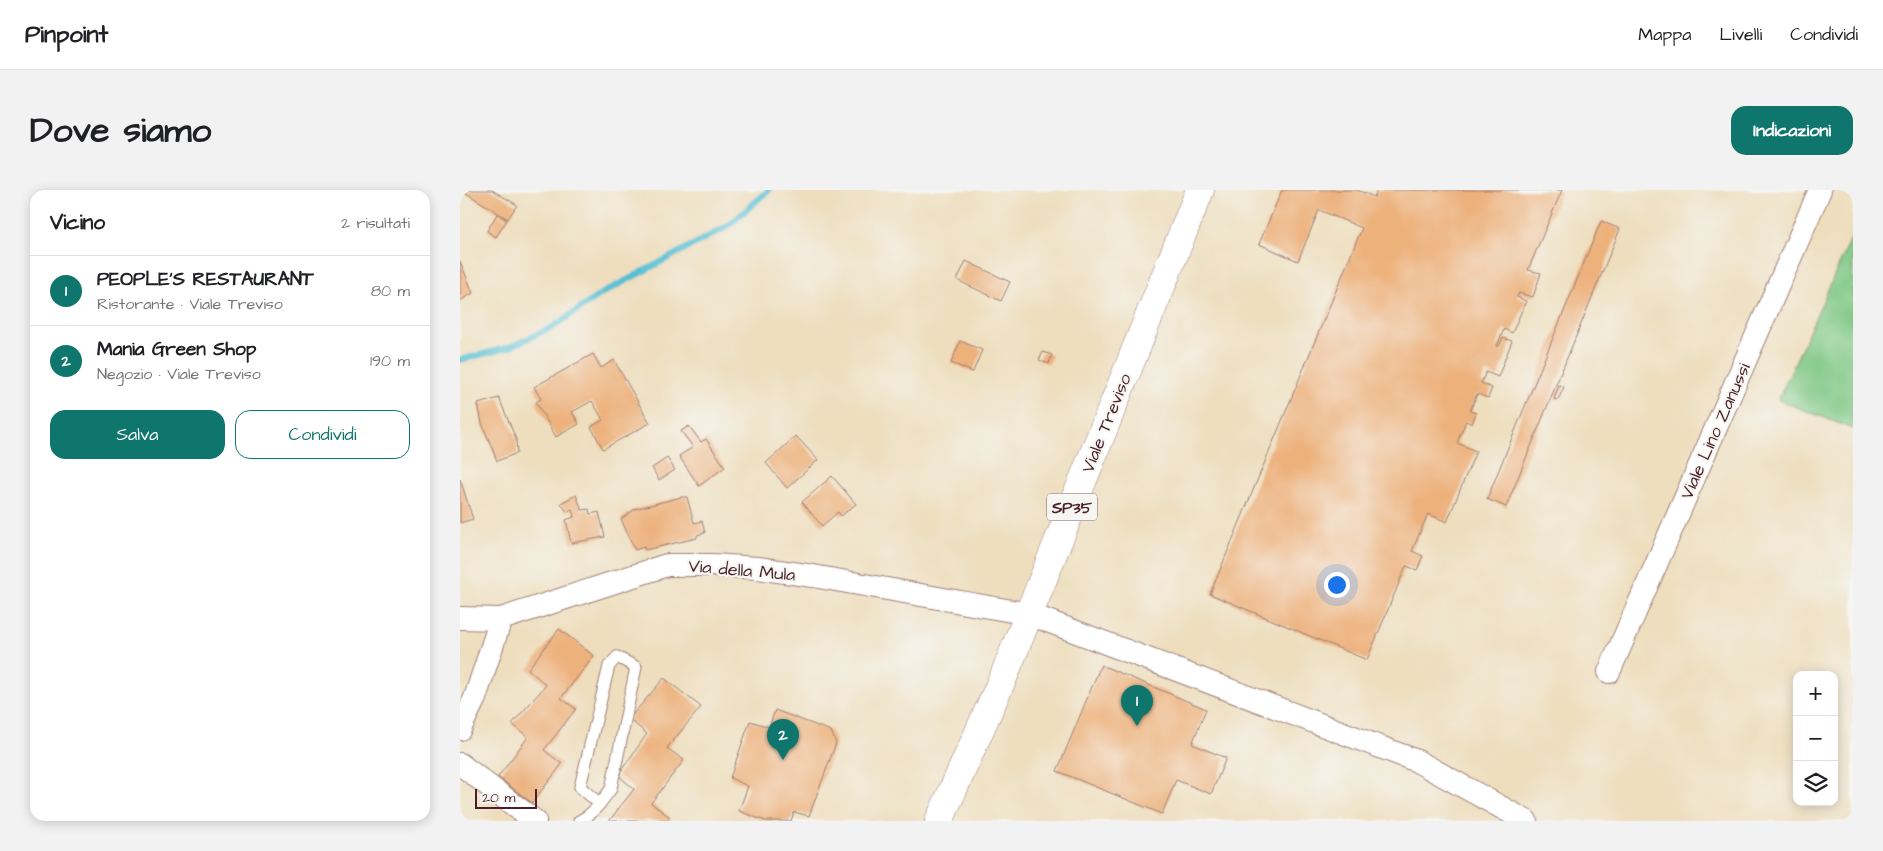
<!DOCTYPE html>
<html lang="it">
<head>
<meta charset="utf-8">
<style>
	:root { --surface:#fff; --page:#f2f2f2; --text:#202124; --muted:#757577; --line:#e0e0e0; --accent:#0f766e }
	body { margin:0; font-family:"Architects Daughter",sans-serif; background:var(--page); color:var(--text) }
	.controls { position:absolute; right:15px; bottom:15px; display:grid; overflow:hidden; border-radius:10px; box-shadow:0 2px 12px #0003 }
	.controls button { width:45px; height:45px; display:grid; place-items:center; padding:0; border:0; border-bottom:1px solid var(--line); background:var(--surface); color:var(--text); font:25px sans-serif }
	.scale { position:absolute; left:15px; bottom:12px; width:62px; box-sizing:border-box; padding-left:5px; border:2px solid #4a1f2b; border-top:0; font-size:14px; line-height:18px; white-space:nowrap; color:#4a1f2b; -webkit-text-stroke:4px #f6f6f2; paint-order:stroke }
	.you { position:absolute; left:876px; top:394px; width:18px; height:18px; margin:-12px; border:4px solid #fff; border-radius:50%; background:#1a73e8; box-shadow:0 0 0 8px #1a73e833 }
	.badge { display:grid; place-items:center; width:32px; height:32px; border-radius:50%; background:var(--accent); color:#fff; font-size:16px; font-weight:700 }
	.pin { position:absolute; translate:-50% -41px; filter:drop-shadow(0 1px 2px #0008) }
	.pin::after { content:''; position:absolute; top:26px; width:18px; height:15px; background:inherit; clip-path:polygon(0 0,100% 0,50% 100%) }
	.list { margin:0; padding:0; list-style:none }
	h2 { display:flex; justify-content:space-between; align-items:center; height:65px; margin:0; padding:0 20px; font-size:21px }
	h2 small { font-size:16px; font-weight:400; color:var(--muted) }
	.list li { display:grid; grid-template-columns:32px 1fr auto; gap:15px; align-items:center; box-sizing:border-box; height:70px; padding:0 20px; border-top:1px solid var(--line) }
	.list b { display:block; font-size:19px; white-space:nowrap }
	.list p { margin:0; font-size:16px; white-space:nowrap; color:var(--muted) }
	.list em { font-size:16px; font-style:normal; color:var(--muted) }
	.actions { display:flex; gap:10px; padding:15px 20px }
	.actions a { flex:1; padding:11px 0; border:1px solid var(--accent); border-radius:15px; text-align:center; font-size:18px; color:var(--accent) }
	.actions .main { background:var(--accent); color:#fff }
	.icon { flex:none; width:28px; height:28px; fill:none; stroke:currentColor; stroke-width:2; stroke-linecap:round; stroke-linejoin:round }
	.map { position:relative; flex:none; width:1393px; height:631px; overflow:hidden; border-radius:15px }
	header { display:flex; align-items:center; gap:30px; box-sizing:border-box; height:70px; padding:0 25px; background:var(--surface); border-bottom:1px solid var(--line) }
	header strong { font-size:24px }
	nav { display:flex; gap:28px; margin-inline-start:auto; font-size:18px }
	.intro { display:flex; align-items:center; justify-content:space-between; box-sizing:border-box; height:120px; padding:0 30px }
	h1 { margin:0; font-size:35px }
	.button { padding:12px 22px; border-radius:15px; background:var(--accent); color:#fff; font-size:18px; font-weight:700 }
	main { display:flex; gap:30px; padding:0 30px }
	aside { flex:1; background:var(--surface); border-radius:15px; box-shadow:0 2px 12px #0003 }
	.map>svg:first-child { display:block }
</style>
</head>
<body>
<header>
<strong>Pinpoint</strong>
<nav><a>Mappa</a><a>Livelli</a><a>Condividi</a></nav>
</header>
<div class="intro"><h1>Dove siamo</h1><a class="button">Indicazioni</a></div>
<main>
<aside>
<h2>Vicino<small>2 risultati</small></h2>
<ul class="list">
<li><span class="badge">1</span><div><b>PEOPLE'S RESTAURANT</b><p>Ristorante · Viale Treviso</p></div><em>80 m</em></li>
<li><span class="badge">2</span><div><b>Mania Green Shop</b><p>Negozio · Viale Treviso</p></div><em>190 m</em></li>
</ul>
<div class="actions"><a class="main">Salva</a><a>Condividi</a></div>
</aside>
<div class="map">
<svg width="1393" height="631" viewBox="0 0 1393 631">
	<rect width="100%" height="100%" fill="#f6f6f2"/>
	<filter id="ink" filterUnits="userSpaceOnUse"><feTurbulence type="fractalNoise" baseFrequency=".02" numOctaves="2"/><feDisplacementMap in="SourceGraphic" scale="10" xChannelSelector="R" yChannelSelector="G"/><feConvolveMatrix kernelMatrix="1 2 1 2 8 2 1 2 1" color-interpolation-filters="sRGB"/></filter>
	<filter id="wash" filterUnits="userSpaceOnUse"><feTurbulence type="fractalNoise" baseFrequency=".0096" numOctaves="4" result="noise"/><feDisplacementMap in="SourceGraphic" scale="20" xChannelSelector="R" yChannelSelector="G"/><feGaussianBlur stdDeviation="1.12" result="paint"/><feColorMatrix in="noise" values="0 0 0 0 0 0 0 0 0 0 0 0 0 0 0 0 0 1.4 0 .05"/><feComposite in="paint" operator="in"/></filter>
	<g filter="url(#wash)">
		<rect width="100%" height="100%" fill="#eedebe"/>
		<polygon fill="#80c885" stroke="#657458" points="1393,44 1393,239 1318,210"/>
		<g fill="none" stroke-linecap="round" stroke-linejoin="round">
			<polyline stroke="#57bfd4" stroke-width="6" points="0,170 50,157 93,137 141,104 268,36 309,0"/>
		</g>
		<g id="blocks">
			<g fill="#edb17b">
				<polygon points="1,0 32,0 57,15 48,29"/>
				<polygon points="822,0 897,0 914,7 917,0 1102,0 1068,80 1081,83 1073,107 1059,103 1057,107 1066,111 1052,143 1044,139 1037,156 1039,156 1043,148 1052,151 1038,187 1026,182 1021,193 1032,198 1028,208 1017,204 1010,221 1016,223 1012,234 1006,231 997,253 1016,261 987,332 968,324 952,361 963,366 957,380 946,376 907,470 750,404 902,38 859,20 838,71 799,54"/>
				<polygon points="37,24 47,30 36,47 27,41"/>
				<polygon points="1141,31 1160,39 1046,317 1027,309"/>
				<polygon points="0,71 13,103 0,111"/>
				<polygon points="506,71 550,92 541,111 497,90"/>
				<polygon points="500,151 522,160 513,182 491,173"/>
				<polygon points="583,162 592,165 589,174 579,170"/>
				<polygon points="133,164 141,178 154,170 190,233 143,259 131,237 143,230 132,211 112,222 119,234 96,247 76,212 81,209 74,197"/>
				<polygon points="1099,195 1104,197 1098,210 1094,209"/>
				<polygon points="39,208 56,249 57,263 37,271 22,233 18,214"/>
				<polygon points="229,236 241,252 246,249 265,277 239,296 219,266 233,257 221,241"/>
				<polygon points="336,246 358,270 327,298 306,273"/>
				<polygon points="207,268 215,280 199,290 192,278"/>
				<polygon points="372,286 396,314 381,326 378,322 362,336 342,312"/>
				<polygon points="0,289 13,329 0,333"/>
				<polygon points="116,305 122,320 129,319 130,324 139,322 145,347 111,353 106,330 114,327 112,319 107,322 101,313"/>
				<polygon points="221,307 227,307 234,333 242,331 245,343 237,345 237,348 185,360 184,357 175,360 161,329 175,319"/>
				<polygon points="99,439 134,466 101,508 116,519 84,560 102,574 72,613 38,587 68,547 52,534 86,495 68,479"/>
				<polygon points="641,475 746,519 732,554 766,568 751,604 716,590 702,624 597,581"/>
				<polygon points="204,488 241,517 207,558 224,570 191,613 210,627 207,631 149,631 174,599 158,585 187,544 169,529"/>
				<polygon points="315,520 371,541 376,553 349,626 334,622 331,631 305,631 279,621 288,596 270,588 290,531 309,537"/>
			</g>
		</g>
	</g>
	<g filter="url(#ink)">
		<use href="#blocks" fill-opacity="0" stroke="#9c7e74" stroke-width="1"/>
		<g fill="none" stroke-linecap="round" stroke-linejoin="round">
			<g stroke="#9c7e74" stroke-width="13">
				<path id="service" d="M119 631C134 624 141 612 151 599L176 477 157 467 149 476 120 597 140 614"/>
			</g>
			<g stroke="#9c7e74" stroke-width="24">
				<g id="minor">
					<polyline points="0,428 41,429 207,375 252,375 298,378 353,386 569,424 957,571 1066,631"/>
					<polyline points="1149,482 1360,0"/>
					<polyline points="0,539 15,508 41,429"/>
					<polyline points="0,574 75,631"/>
				</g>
			</g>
			<g stroke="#9c7e74" stroke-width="29">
				<polyline id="primary" points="479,631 543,488 740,0"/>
			</g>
			<use href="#service" stroke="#fff" stroke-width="11"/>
			<use href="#minor" stroke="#fff" stroke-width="22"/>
			<use href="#primary" stroke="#fff" stroke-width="28"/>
		</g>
	</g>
	<g text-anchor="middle" stroke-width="4.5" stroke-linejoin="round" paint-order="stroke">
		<rect fill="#f6f6f2" stroke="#7e6067" stroke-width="1" x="587" y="303.5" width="50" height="27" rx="4"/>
		<g font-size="16" font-weight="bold" fill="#4a1f2b">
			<text x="612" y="323">SP35</text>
		</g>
		<g font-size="18" fill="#4a1f2b" stroke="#f6f6f2">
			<text transform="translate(646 233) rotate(-68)" y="6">Viale Treviso</text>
			<text transform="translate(1255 241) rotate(-66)" y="6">Viale Lino Zanussi</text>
			<text transform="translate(282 380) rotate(5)" y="6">Via della Mula</text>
		</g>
	</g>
</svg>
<div class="controls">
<button>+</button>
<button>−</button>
<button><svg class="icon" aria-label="layers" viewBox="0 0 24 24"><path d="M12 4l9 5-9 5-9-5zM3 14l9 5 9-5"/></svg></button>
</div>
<div class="scale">20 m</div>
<div class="you"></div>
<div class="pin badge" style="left:677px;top:536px">1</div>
<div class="pin badge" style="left:323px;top:570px">2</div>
</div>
</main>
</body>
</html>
